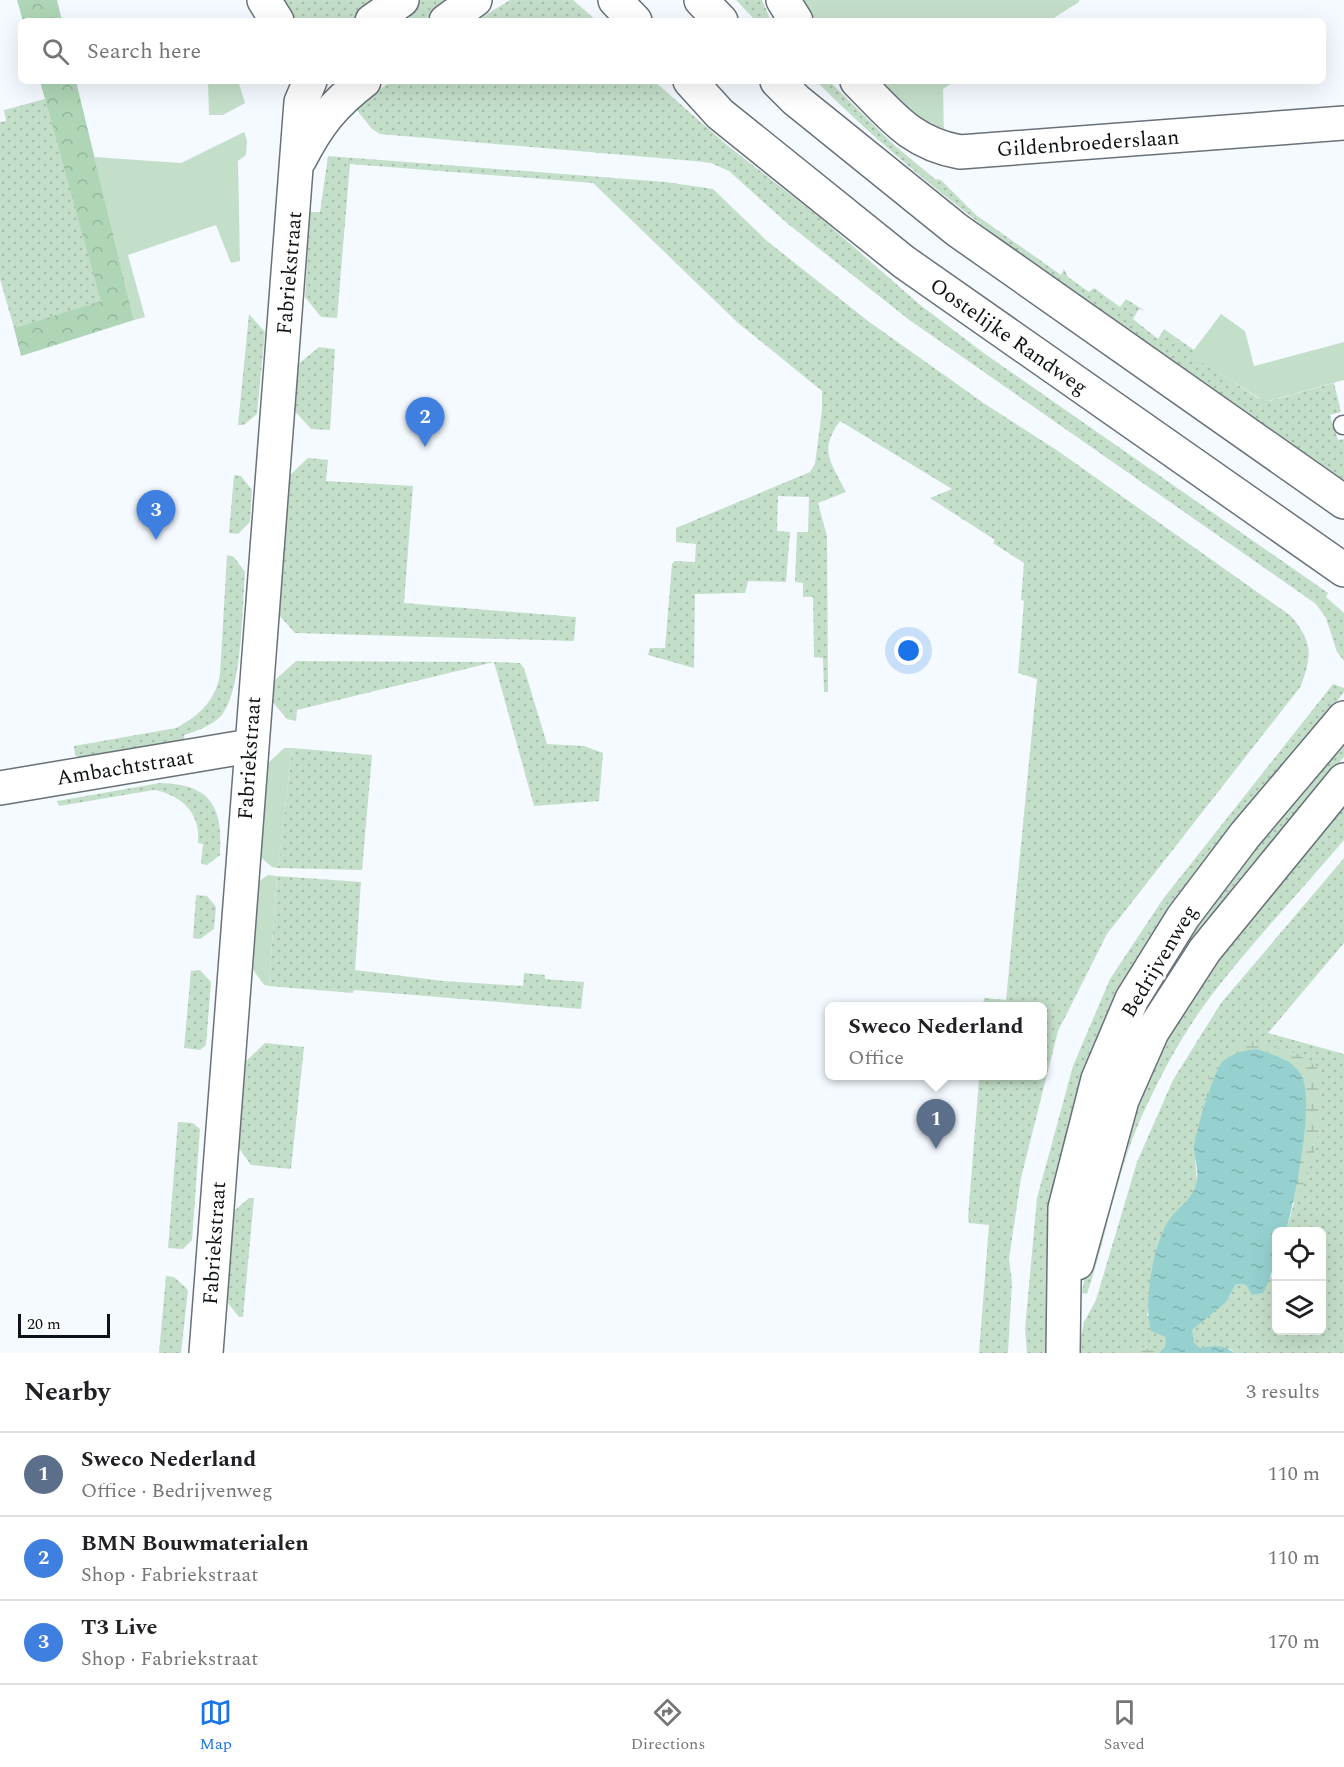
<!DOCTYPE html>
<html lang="en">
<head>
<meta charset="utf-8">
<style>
	:root { --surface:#fff; --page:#f2f2f2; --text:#202124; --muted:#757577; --line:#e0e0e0; --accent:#1a73e8 }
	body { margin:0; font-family:Spectral,serif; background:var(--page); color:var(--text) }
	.controls { position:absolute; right:18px; bottom:18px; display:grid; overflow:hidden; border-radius:9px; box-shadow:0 6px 24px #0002 }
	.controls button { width:54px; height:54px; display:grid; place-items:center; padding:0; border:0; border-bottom:2px solid var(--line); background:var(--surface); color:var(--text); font:30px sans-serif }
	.scale { position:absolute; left:18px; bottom:15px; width:92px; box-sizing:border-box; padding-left:6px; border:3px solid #0e1214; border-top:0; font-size:16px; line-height:21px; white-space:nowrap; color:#0e1214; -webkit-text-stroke:4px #fff; paint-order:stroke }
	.you { position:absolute; left:909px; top:651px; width:21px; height:21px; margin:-15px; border:4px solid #fff; border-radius:50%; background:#1a73e8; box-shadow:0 0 0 9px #1a73e833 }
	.badge { display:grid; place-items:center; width:39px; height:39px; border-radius:50%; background:var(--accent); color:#fff; font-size:20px; font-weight:700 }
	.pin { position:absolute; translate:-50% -50px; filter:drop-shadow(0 2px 3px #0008) }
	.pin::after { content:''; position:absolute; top:32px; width:21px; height:18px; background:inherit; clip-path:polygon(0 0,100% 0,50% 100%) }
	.popup { position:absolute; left:825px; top:1002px; width:222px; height:78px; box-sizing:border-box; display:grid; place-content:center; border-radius:9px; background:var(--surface); filter:drop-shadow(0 2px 4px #0005); font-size:20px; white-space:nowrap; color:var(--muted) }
	.popup b { font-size:22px; color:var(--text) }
	.popup::after { content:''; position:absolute; left:50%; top:100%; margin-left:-12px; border:12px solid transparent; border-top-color:var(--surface) }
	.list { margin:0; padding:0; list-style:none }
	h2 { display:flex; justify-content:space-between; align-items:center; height:78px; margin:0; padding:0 24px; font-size:26px }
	h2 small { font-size:20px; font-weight:400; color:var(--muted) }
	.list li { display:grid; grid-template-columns:39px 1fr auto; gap:18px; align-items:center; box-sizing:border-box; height:84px; padding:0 24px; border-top:2px solid var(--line) }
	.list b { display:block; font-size:22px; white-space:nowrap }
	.list p { margin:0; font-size:20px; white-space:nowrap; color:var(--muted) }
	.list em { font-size:20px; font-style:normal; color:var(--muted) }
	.icon { flex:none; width:33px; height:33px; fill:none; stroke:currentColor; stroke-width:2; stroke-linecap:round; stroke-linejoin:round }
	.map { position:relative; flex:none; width:1344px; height:1353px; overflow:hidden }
	.search { position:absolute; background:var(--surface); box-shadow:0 6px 24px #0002; left:18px; right:18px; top:18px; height:66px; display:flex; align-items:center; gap:15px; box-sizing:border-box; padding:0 21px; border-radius:9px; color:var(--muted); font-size:22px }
	.sheet { height:330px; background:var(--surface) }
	nav { display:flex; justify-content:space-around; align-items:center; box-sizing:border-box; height:84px; border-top:2px solid var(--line); background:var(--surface); font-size:16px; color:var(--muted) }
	nav a { display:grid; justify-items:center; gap:3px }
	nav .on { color:var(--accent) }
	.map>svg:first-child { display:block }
</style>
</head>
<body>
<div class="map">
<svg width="1344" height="1353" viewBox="0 0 1344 1353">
	<defs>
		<pattern id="grass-dots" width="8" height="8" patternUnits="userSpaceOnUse" patternTransform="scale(1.5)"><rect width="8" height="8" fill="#c4dfc9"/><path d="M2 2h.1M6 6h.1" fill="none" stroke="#a7beac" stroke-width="1.8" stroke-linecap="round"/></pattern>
		<pattern id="forest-crowns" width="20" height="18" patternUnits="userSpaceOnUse" patternTransform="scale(1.5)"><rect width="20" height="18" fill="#aed6b6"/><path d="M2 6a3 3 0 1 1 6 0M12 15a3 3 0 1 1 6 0" fill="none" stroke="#94b79c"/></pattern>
		<pattern id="wetland-marsh" width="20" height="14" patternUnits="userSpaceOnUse" patternTransform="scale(1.5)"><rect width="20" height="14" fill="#c4dfc9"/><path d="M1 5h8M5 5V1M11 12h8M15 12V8" fill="none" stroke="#a7beac"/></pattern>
		<pattern id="water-ripples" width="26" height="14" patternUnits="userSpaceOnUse" patternTransform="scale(1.5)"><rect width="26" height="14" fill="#96d1d0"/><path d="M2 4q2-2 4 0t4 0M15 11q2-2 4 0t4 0" fill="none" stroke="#80b2b2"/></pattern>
	</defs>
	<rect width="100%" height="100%" fill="#f4faff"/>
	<g fill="url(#grass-dots)" fill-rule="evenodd">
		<polygon points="283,0 380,0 353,21 297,21"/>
		<polygon points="415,0 451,0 422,21 385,21"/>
		<polygon points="510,0 573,0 597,21 476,21"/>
		<polygon points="736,0 762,0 771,21 756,21"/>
		<polygon points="391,81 654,81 727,145 823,220 919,304 985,354 1328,593 1326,597 1344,613 1344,661 1337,652 1326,618 1316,604 908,319 788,224 729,171 711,163 694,161 380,134 372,129 355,108"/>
		<path d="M816 81H829L893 144 935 179 941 180 976 215 1061 275 1064 269 1068 277 1089 292 1094 288 1120 307 1126 299 1145 311 1139 309 1133 319 1158 339 1164 329 1194 350 1191 355 1258 398 1269 401 1334 383 1341 412 1330 415 1338 440 1344 439V480C1269 429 1194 377 1120 325 1013 250 908 174 816 81Z"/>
		<polygon points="45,99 102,301 14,328 0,279 0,122 6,121 4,110"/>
		<path d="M328 156 666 182 713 189 767 241 868 321 985 404 1058 451 1291 616C1313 642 1312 655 1301 686L1107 934 1058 1031 1021 1178 1009 1259 1012 1282 1008 1353H979L989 1225 969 1223 968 1217 979 1080 977 1076H1042V1006H983L984 998 1006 1000 1037 679 1018 673 1024 601 1021 600 1024 563 993 543 995 540 930 498 952 489 840 421C818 452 831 461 846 492L818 503 827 536 828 692H824L823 658 814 657 813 597H803V583L795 582 797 532H808L809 497 778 496 777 531 790 532 786 582 748 581 745 593 695 594 694 668 648 655 650 648H665L672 564 675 561 695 562 696 544 676 542V528L810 472 815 464 822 410V391L737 322 593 183 350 164 337 318 321 317 305 297 310 212H320Z"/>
		<polygon points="249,314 265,332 257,414 244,425 238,425"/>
		<polygon points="319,347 335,349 330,430 311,429 293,409 297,365"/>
		<polygon points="308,458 328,460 326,481 413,486 404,603 576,617 574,641 295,633 278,614 290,475"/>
		<polygon points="234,475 241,476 252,490 250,522 238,534 229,533"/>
		<path d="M227 555 234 557 245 572C242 607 243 690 221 716 211 726 197 731 184 735L185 743 82 760 75 755 74 746 176 728C199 716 216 700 220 674Z"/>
		<polygon points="296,661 494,662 520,663 524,668 547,744 584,746 603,753 599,801 534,806 494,662 297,710 296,721 287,719 270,699 273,682"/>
		<polygon points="1333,684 1344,688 1344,692 1152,944 1052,1227 1045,1353 1027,1353 1025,1329 1037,1198 1073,1066 1110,979 1163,899"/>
		<polygon points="1344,734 1344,757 1240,878 1189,945 1111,1074 1181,932"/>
		<polygon points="292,748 372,755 362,870 278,868"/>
		<path d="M160 783C212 784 223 808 220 855L207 865 201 864 203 844 198 843C201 814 182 795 154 790L59 806 57 801Z"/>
		<path d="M1344 803V840C1300 892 1252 942 1211 996 1185 1030 1164 1069 1146 1107 1117 1167 1108 1232 1087 1294L1082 1293 1093 1223 1142 1079 1205 971Z"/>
		<path d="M1344 858V943L1268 1033 1344 1054V1353H1235L1230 1349 1175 1353H1078L1084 1322 1096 1300 1137 1162 1173 1080 1221 1003ZM1205 1104 1294 1203 1286 1231 1322 1232V1330H1276V1261L1272 1277 1246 1285 1236 1284 1226 1302 1147 1316 1161 1238 1170 1219 1191 1197 1197 1182 1194 1147Z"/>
		<polygon points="277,876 361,882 355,970 443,981 523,986 524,973 545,975 545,979 584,982 581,1009 354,990 353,993 269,986"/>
		<polygon points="196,895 207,896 216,907 214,929 200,939 193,938"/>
		<polygon points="200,970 211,982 206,1045 200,1050 184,1048 191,971"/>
		<polygon points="265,1043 304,1047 291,1169 251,1165 239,1148 246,1061"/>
		<polygon points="178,1122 193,1123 200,1129 192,1240 183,1249 168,1248"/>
		<polygon points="249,1198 254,1198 243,1317 239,1317 224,1298 233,1212"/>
		<polygon points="166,1276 174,1277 188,1290 181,1353 159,1353"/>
	</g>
	<g fill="url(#forest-crowns)">
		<polygon points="17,0 57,0 62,21 23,21"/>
		<polygon points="40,81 76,81 134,320 21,356 14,328 101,301"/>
	</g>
	<g fill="url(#wetland-marsh)">
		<path d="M1248 1040 1298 1054 1317 1067C1325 1115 1318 1161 1294 1203V1187L1202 1115C1210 1070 1206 1064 1248 1040Z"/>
		<polygon points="1136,1345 1159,1353 1121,1353"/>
	</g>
	<g fill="#c4dfc9">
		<polygon points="801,0 1079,0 1079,2 1049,21 817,21"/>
		<polygon points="208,81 238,81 245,103 223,115 209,115"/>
		<polygon points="877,81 955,81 943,89 944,136 936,134"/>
		<polygon points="244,132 247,140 246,155 238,161 240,261 231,263 216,225 128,255 145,317 134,320 94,157 181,163"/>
		<polygon points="1221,314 1245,331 1254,366 1344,342 1344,380 1268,401 1259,398 1190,355"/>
		<polygon points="284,748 292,748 278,868 272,867 257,854 264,767"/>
		<polygon points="268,875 277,876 269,986 264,985 249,964 255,884"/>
	</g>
	<path fill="url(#water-ripples)" d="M1257 1049C1272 1055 1290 1058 1300 1073 1317 1096 1294 1203 1286 1231L1276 1232C1276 1255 1275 1271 1263 1293L1252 1295 1246 1285 1236 1284 1226 1302 1192 1330 1194 1343 1200 1348C1213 1345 1224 1345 1235 1353H1159L1165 1347 1166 1337 1151 1331C1143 1303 1153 1245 1169 1220 1178 1207 1192 1200 1196 1184 1200 1172 1194 1159 1194 1148 1195 1135 1214 1069 1223 1061 1233 1053 1244 1050 1257 1049Z"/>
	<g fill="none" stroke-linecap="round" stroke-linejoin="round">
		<g stroke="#697179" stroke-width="21">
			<polyline id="lane" points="1343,425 1344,425"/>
		</g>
		<g stroke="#697179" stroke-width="36">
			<g id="street">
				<polyline points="264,0 277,21"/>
				<polyline points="783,0 796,21"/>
				<polyline points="372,21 402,0"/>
				<polyline points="446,21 475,0"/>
				<path d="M857 81C891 115 910 143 960 152L1344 123"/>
				<path d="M300 159C318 124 333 105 364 81"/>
				<polyline points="0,788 250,746"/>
				<polyline points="206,1353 301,102 310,81"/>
			</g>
		</g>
		<g stroke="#697179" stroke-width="36">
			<g id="secondary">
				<polyline points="1077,1263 1122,1100 1152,1032 1205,950 1344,780"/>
				<polyline points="1063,1353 1065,1208 1098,1079 1132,999 1183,917 1245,835 1344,718"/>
			</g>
		</g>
		<g stroke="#697179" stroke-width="36">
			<g id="primary">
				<polyline points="615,0 635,21"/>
				<polyline points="701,0 721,21"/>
				<polyline points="690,81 720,114 904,262 1344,570"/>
				<polyline points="777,81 796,100 957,230 1344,502"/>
			</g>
		</g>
		<use href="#lane" stroke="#fff" stroke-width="18"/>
		<use href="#street" stroke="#fff" stroke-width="33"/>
		<use href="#secondary" stroke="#fff" stroke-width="33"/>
		<use href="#primary" stroke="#fff" stroke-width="33"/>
	</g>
	<g text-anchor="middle" stroke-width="5" stroke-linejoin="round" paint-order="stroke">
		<g font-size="21" fill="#0e1214" stroke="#fff">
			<text transform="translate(1088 143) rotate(-4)" y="7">Gildenbroederslaan</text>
			<text transform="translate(289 273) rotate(-85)" y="7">Fabriekstraat</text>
			<text transform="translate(1009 336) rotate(35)" y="7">Oostelijke Randweg</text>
			<text transform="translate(249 758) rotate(-86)" y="7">Fabriekstraat</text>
			<text transform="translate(125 767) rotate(-9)" y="7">Ambachtstraat</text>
			<text transform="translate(1159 961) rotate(-59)" y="7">Bedrijvenweg</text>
			<text transform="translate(214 1243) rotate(-86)" y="7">Fabriekstraat</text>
		</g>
	</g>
</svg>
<div class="controls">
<button><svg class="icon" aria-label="locate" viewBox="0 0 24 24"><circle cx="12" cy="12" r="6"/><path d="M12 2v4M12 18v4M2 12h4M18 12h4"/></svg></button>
<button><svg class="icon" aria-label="layers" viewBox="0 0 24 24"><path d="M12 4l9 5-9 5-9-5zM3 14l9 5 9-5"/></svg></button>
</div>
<div class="scale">20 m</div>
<div class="you"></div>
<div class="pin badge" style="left:936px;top:1149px;background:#5c6f8a">1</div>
<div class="popup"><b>Sweco Nederland</b>Office</div>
<div class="pin badge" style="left:425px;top:447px;background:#3f7fe0">2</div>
<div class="pin badge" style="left:156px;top:540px;background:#3f7fe0">3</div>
<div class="search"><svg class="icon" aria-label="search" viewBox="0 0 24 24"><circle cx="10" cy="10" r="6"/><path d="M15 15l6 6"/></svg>Search here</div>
</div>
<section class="sheet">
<h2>Nearby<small>3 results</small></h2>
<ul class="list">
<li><span class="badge" style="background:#5c6f8a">1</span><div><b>Sweco Nederland</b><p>Office · Bedrijvenweg</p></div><em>110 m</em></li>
<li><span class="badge" style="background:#3f7fe0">2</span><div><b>BMN Bouwmaterialen</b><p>Shop · Fabriekstraat</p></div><em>110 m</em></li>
<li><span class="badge" style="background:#3f7fe0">3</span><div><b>T3 Live</b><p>Shop · Fabriekstraat</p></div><em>170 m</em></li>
</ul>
</section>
<nav>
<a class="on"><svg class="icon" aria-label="map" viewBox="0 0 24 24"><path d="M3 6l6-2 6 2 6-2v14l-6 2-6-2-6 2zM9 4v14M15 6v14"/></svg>Map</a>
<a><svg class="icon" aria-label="directions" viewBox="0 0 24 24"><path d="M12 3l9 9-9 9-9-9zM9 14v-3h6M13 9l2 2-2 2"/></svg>Directions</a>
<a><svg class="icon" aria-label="saved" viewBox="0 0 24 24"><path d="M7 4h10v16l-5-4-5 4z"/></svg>Saved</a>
</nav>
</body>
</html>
